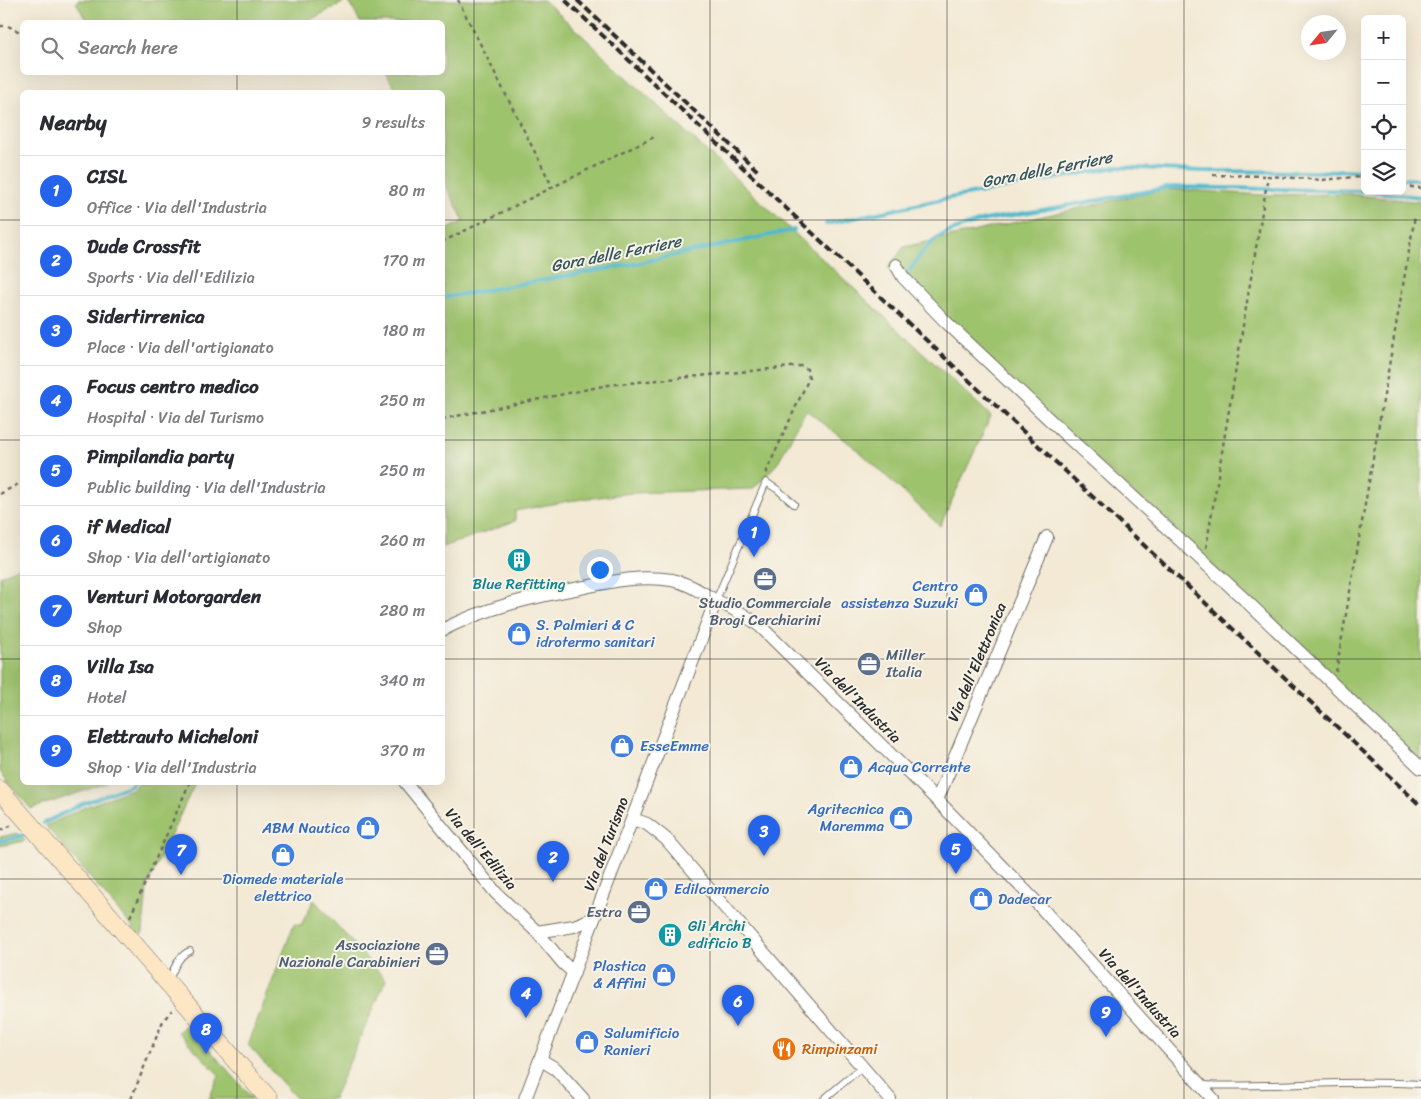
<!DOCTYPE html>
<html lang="en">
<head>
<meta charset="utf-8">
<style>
	:root { --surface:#fff; --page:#f7f7f7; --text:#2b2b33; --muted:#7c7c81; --line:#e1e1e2; --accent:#2563eb }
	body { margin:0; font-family:Sriracha,sans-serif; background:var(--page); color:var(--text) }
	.controls { position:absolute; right:15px; top:15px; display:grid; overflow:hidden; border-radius:8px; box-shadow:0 5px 20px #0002 }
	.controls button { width:45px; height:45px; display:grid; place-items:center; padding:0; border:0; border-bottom:1px solid var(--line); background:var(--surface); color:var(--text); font:25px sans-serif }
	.compass { position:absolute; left:1301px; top:15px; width:45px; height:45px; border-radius:50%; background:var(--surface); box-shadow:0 5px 20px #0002; rotate:241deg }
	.you { position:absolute; left:599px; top:569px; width:18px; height:18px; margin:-12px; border:4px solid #fff; border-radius:50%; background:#1a73e8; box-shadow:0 0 0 8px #1a73e833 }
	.badge { display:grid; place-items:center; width:32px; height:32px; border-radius:50%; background:var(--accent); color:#fff; font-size:16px; font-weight:700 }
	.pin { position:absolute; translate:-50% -41px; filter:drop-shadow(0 1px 2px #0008) }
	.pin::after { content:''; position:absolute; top:26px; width:18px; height:15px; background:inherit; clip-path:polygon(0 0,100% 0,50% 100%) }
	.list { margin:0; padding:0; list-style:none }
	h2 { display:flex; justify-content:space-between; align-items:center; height:65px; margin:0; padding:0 20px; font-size:21px }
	h2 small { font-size:16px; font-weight:400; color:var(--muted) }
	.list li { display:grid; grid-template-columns:32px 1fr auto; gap:15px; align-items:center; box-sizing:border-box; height:70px; padding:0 20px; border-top:1px solid var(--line) }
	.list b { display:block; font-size:19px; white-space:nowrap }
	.list p { margin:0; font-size:16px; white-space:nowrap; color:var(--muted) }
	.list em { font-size:16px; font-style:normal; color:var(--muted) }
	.icon { flex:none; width:28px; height:28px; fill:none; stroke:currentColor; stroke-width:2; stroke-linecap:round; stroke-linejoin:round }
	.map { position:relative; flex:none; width:1421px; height:1099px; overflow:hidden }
	.search { position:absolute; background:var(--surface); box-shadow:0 5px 20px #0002; left:20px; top:20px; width:425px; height:55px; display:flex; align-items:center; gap:12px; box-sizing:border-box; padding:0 18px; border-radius:8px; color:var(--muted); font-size:19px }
	.panel { position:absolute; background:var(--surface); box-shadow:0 5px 20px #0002; left:20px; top:90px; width:425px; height:695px; border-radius:8px }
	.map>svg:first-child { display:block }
</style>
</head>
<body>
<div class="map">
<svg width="1421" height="1099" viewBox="0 0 1421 1099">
	<rect width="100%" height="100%" fill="#f7f3e8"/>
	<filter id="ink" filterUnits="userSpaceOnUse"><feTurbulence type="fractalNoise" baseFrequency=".02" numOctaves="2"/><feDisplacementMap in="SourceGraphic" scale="10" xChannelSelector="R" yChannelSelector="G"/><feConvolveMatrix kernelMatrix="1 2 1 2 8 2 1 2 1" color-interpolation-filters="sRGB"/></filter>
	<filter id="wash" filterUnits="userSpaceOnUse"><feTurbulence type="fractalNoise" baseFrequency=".0096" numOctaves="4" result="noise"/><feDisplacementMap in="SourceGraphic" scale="20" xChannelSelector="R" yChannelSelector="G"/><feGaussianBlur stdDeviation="1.12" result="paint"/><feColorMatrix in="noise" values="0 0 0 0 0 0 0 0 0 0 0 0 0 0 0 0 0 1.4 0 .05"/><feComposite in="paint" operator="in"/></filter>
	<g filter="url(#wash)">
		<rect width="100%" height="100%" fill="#f3e9d4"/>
		<g fill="#9ec36d" stroke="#64774c">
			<polygon points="78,0 544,0 991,416 940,526 858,450 806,410 777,464 753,489 632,493 568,501 515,511 515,521 443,547 443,232 464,221 443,180 442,92 397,92 386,73 442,72 442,22 360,22 348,0 306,22 186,22 185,21 182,22 87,22 76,2"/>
			<polygon points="1165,189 1265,195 1349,194 1421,202 1421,763 1195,550 888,268 904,247"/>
			<polygon points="22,565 22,782 107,783 31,809 0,772 0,576"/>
			<polygon points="137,783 195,783 147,886 143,932 140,936 46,826 83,808 134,788"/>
			<polygon points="18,833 25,841 0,846 0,837"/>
			<polygon points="314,900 386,980 333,1099 297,1099 248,1045 294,924 301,925"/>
			<polygon points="187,1024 253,1099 209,1099 219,1075 178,1032"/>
		</g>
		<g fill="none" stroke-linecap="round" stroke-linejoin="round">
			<g stroke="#4fb9cd" stroke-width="4">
				<polyline points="1402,179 1421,179"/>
				<polyline points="1367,191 1421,197"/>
				<polyline points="826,224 944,199 1117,167 1202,171 1319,172 1344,170 1365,171"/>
				<path d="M909 271C915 263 921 253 928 246 943 231 966 226 985 220L1172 187 1365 191"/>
				<polyline points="442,298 633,264 794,230"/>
				<polyline points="44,823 82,804 131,785 133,782"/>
				<polyline points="0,841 12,839 23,835"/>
			</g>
		</g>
	</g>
	<g filter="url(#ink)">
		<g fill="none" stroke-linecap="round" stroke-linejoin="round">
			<g stroke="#716e66" stroke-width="8">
				<g id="service">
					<polyline points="716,600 766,482 778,490 794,504"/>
					<path d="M168 981C174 970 178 955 190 951"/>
					<path d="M1202 1085C1275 1088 1348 1079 1421 1084"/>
					<polyline points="824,1099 862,1067"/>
				</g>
			</g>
			<g stroke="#716e66" stroke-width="14">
				<g id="minor">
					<polyline points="896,265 903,277 945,321 1070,439 1242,597 1421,768"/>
					<path d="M442 630C487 607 536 596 585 587 613 581 643 575 672 580 689 583 702 593 717 601 732 608 746 615 760 626L937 800 1037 903 1213 1099"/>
					<polyline points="405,782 496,893 537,932 563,963 574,973"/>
					<polyline points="937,800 1047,537"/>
					<polyline points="633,819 647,824 666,839 890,1099"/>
					<polyline points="537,932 574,926 594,918"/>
					<polyline points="541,1060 556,1069 583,1099"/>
					<polyline points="525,1099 716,600"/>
				</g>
			</g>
			<g stroke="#716e66" stroke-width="19">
				<polyline id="secondary" points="0,790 269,1099"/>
			</g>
			<g stroke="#716e66" stroke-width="2.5" stroke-dasharray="4 4" stroke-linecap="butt">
				<polyline points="458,0 553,188"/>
				<polyline points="0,26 8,26 22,33"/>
				<polyline points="1213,175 1268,176"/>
				<polyline points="1402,186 1421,188"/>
				<polyline points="442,242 656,136"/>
				<polyline points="442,419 608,385 801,366 807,369 809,378 767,470 767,474"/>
				<polyline points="0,494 22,482"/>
				<polyline points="1206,548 1268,176 1322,180 1354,177 1365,179"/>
				<polyline points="1336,672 1415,216"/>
				<polyline points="0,830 13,825"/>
				<polyline points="130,917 190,782"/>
				<polyline points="131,1099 163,1021 172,1010"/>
			</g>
			<use href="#service" stroke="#fff" stroke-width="6"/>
			<use href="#minor" stroke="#fff" stroke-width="12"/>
			<use href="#secondary" stroke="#fce6c4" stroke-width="18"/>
			<g stroke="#2b2b2b" stroke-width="4" stroke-dasharray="8 4" stroke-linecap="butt">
				<polyline points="565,0 1421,806"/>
				<polyline points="577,0 759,172"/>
			</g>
		</g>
	</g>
	<path fill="none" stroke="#2b2b2b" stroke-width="1" stroke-opacity="0.55" d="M237 0V22M474 0V1099M710 0V1099M947 0V1099M1184 0V1099M237 72V92M0 220H22M442 220H1421M0 440H22M442 440H1421M0 659H22M442 659H1421M237 782V1099M0 879H1421"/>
	<defs>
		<g id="building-disc" transform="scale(1.25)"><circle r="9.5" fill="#0f9aa8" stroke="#f7f3e8"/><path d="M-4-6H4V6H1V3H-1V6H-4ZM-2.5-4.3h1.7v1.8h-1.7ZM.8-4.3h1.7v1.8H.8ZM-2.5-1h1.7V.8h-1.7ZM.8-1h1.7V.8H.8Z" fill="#fff"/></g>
		<g id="office-disc" transform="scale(1.25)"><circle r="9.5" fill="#5c6f8a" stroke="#f7f3e8"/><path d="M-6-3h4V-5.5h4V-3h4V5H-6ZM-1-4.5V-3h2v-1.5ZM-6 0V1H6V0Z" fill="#fff"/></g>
		<g id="shop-disc" transform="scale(1.25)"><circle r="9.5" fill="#3f7fe0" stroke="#f7f3e8"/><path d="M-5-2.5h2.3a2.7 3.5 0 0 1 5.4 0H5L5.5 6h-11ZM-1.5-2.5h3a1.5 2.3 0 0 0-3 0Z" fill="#fff"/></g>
		<g id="restaurant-disc" transform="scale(1.25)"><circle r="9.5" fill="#e8710a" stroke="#f7f3e8"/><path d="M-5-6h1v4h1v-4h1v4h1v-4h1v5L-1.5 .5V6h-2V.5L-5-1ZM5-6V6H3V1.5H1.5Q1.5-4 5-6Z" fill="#fff"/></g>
	</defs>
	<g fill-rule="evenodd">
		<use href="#building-disc" x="519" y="560"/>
		<use href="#office-disc" x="765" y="579"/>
		<use href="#shop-disc" x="976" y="595"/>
		<use href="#shop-disc" x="519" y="634"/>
		<use href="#office-disc" x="869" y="664"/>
		<use href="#shop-disc" x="622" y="746"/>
		<use href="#shop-disc" x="851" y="767"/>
		<use href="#shop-disc" x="901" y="818"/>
		<use href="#shop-disc" x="368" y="828"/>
		<use href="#shop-disc" x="283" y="855"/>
		<use href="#shop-disc" x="656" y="889"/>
		<use href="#shop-disc" x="981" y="899"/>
		<use href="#office-disc" x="639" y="912"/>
		<use href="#building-disc" x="670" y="935"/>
		<use href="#office-disc" x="437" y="954"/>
		<use href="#shop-disc" x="664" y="975"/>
		<use href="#shop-disc" x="587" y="1042"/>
		<use href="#restaurant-disc" x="784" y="1049"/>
	</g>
	<g text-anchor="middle" stroke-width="4" stroke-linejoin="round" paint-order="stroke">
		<g font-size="15" fill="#0d838f" stroke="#f7f3e8">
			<text x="519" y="589">Blue Refitting</text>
			<text x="688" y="931" text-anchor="start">Gli Archi<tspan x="688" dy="17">edificio B</tspan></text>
		</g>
		<g font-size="15" fill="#366cbe" stroke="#f7f3e8" text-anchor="start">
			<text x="958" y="591" text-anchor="end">Centro<tspan x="958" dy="17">assistenza Suzuki</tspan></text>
			<text x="536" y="630">S. Palmieri &amp; C<tspan x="536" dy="17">idrotermo sanitari</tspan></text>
			<text x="640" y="751">EsseEmme</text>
			<text x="868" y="772">Acqua Corrente</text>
			<text x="884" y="814" text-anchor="end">Agritecnica<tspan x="884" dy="17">Maremma</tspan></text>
			<text x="350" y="833" text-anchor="end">ABM Nautica</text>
			<text x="283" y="884" text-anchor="middle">Diomede materiale<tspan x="283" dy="17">elettrico</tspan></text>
			<text x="674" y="894">Edilcommercio</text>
			<text x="998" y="904">Dadecar</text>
			<text x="646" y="971" text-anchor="end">Plastica<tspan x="646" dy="17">&amp; Affini</tspan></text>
			<text x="604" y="1038">Salumificio<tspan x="604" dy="17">Ranieri</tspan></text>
		</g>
		<g font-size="15" fill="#4e5e75" stroke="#f7f3e8" text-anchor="end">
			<text x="765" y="608" text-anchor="middle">Studio Commerciale<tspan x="765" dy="17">Brogi Cerchiarini</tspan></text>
			<text x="886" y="660" text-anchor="start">Miller<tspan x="886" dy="17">Italia</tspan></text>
			<text x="622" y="917">Estra</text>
			<text x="420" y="950">Associazione<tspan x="420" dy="17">Nazionale Carabinieri</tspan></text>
		</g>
		<g font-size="15" fill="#2b2b2b" stroke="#f7f3e8">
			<text transform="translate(977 662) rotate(-67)" y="5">Via dell'Elettronica</text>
			<text transform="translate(858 700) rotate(45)" y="5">Via dell'Industria</text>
			<text transform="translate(606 844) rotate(-69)" y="5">Via del Turismo</text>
			<text transform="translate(481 849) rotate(50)" y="5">Via dell'Edilizia</text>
			<text transform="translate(1140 993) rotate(48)" y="5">Via dell'Industria</text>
		</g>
		<g font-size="15" fill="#c56008" stroke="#f7f3e8" text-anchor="start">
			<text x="802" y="1054">Rimpinzami</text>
		</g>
		<g font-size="16" font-style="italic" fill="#36565c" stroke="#f7f3e8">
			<text transform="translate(1047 169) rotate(-11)" y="6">Gora delle Ferriere</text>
			<text transform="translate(616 253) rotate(-11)" y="6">Gora delle Ferriere</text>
		</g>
	</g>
</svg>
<div class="controls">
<button>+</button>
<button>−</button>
<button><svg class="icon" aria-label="locate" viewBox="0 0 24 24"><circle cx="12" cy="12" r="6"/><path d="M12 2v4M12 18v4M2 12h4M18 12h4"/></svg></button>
<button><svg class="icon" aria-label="layers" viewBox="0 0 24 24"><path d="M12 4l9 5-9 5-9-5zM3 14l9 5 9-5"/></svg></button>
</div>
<svg class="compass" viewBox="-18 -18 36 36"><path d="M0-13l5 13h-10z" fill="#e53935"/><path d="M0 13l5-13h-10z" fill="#7c7c81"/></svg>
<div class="you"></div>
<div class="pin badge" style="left:754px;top:557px">1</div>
<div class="pin badge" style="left:553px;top:882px">2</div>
<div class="pin badge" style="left:764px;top:856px">3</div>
<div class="pin badge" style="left:526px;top:1018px">4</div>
<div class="pin badge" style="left:956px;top:874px">5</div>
<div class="pin badge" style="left:738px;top:1026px">6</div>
<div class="pin badge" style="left:181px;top:875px">7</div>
<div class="pin badge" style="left:206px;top:1054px">8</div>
<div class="pin badge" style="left:1106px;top:1037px">9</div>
<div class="search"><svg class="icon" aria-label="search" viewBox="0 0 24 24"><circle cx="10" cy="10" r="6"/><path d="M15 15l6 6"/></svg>Search here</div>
<section class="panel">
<h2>Nearby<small>9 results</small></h2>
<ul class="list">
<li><span class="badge">1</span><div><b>CISL</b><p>Office · Via dell'Industria</p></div><em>80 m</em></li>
<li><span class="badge">2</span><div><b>Dude Crossfit</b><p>Sports · Via dell'Edilizia</p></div><em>170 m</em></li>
<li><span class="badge">3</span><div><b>Sidertirrenica</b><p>Place · Via dell'artigianato</p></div><em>180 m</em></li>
<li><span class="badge">4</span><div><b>Focus centro medico</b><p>Hospital · Via del Turismo</p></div><em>250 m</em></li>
<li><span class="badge">5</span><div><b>Pimpilandia party</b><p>Public building · Via dell'Industria</p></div><em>250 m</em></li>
<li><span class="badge">6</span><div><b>if Medical</b><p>Shop · Via dell'artigianato</p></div><em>260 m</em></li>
<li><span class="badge">7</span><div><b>Venturi Motorgarden</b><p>Shop</p></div><em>280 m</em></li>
<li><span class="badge">8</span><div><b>Villa Isa</b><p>Hotel</p></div><em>340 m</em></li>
<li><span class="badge">9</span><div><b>Elettrauto Micheloni</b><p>Shop · Via dell'Industria</p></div><em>370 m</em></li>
</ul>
</section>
</div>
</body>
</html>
